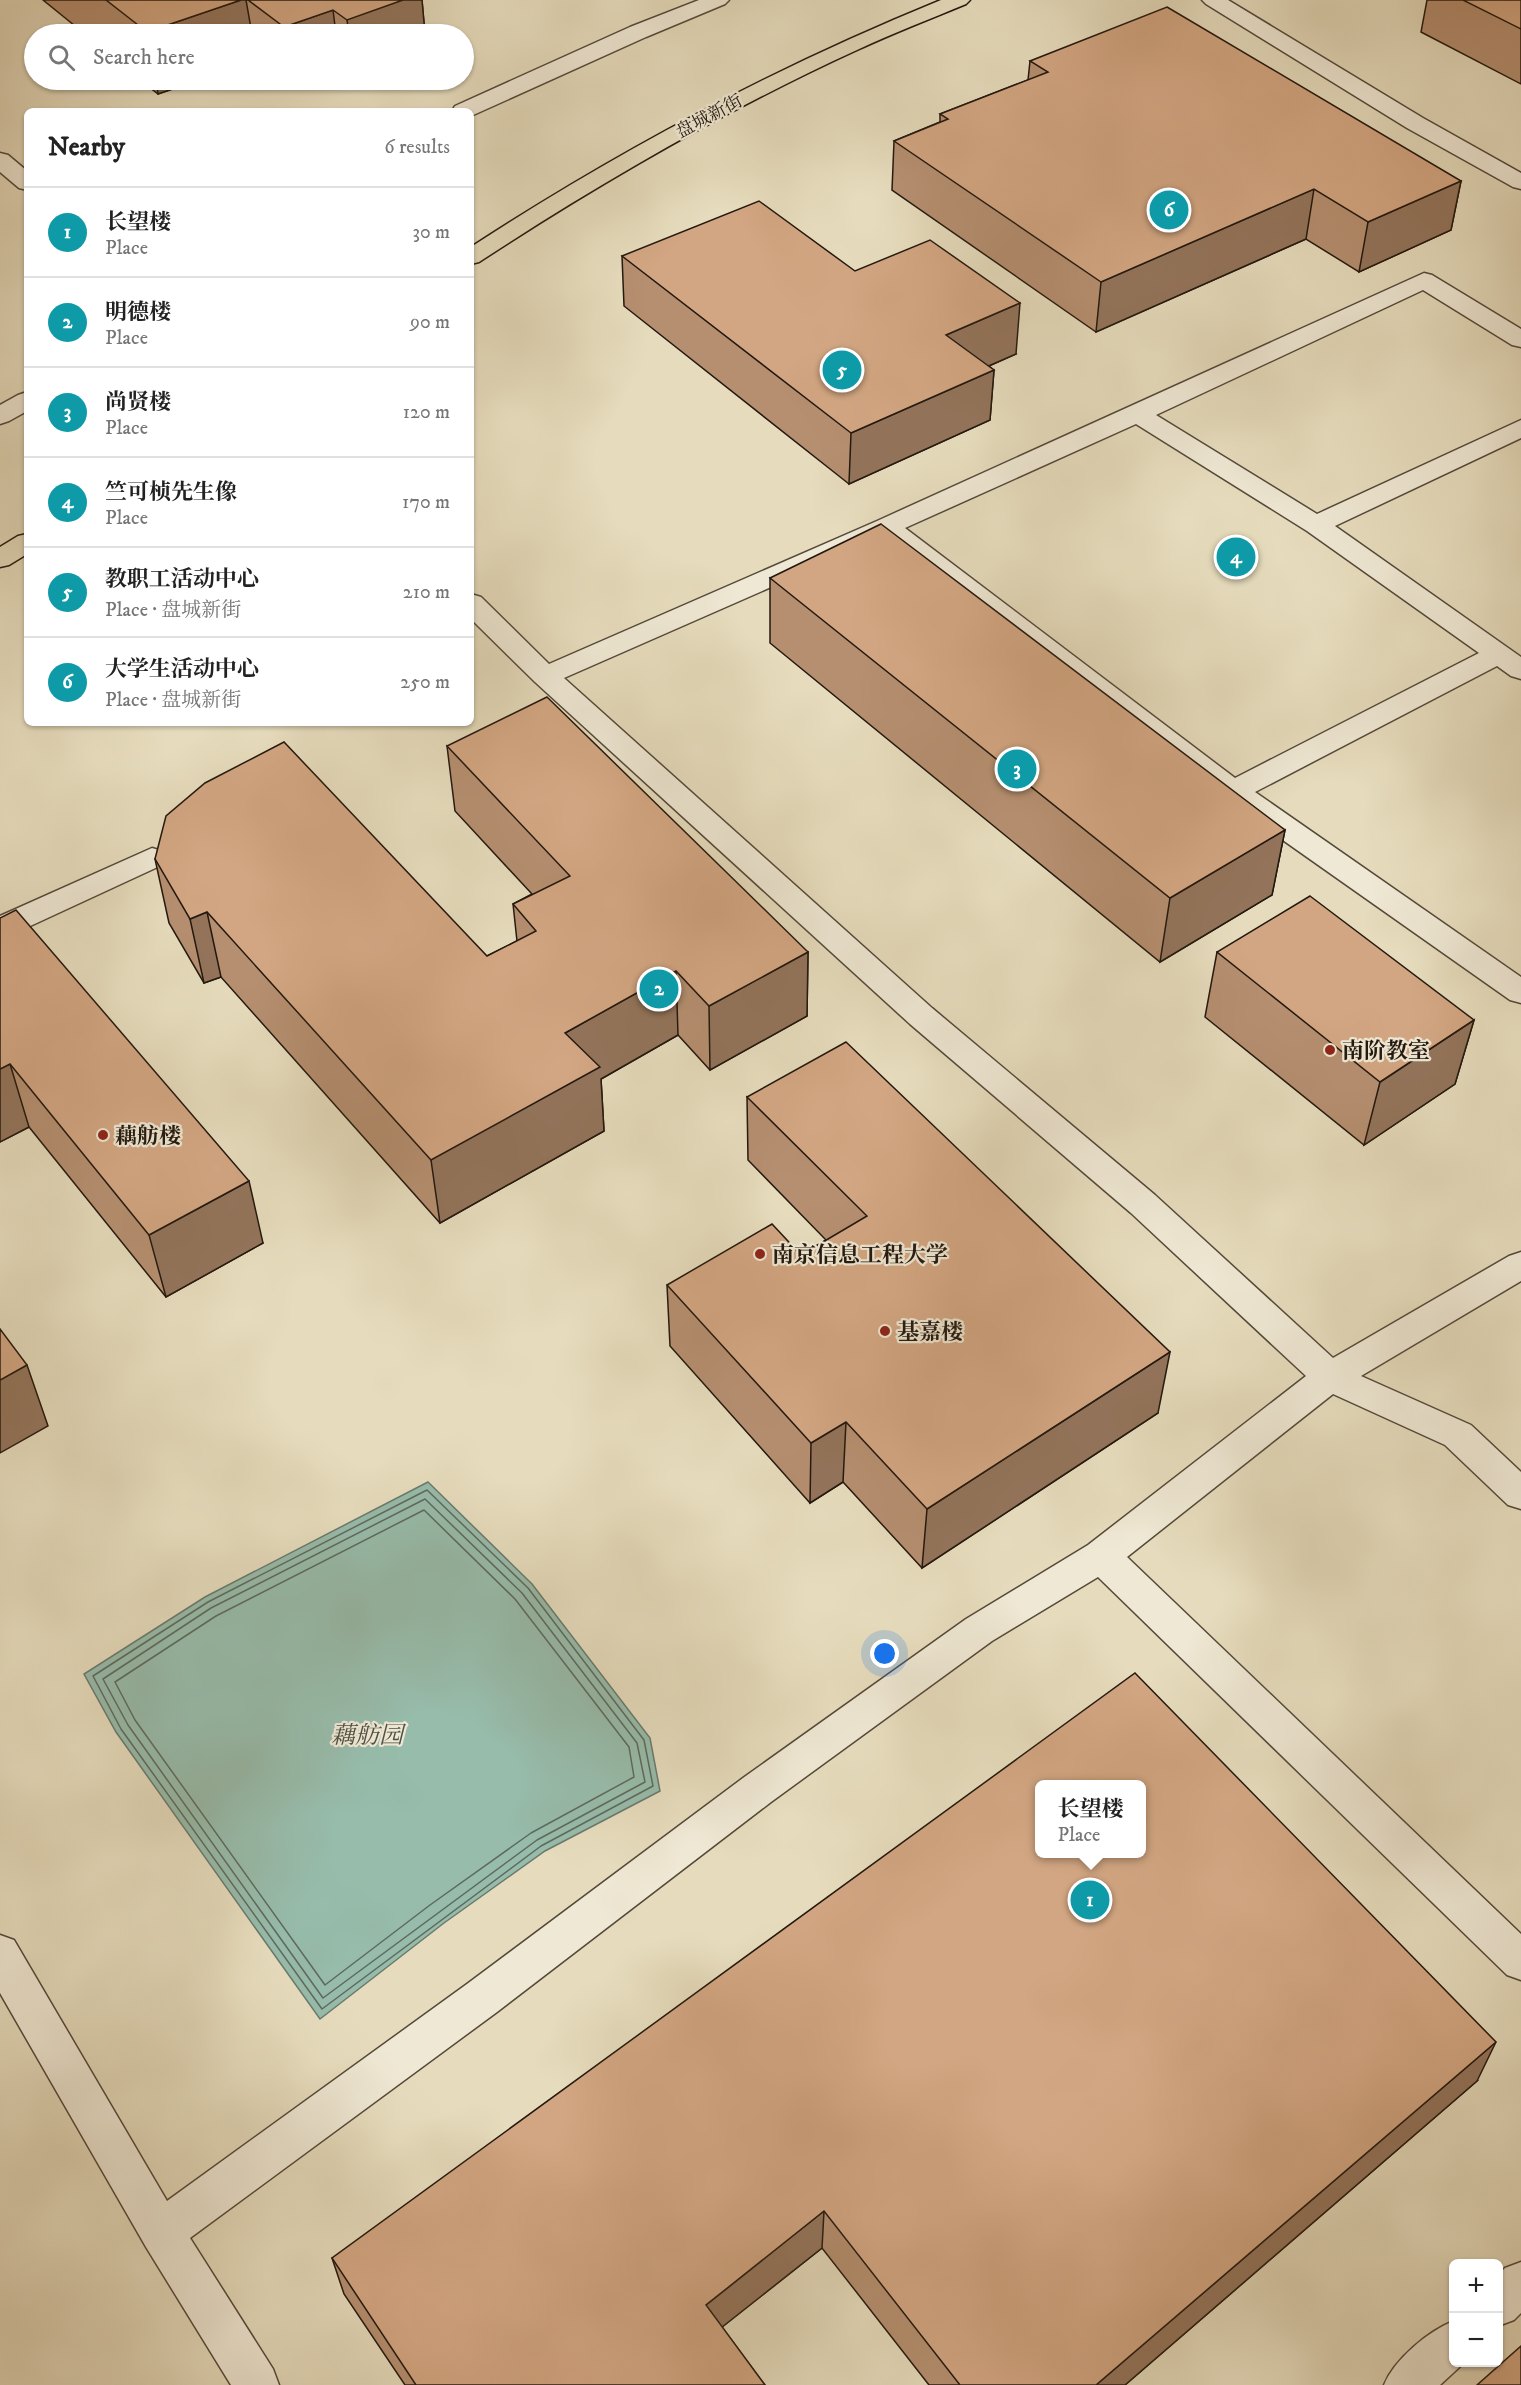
<!DOCTYPE html>
<html lang="en">
<head>
<meta charset="utf-8">
<style>
	:root { --surface:#fff; --page:#f2f2f2; --text:#222; --muted:#767676; --line:#e0e0e0; --accent:#8f2418 }
	body { margin:0; font-family:"IM FELL DW Pica","Noto Serif SC",serif; background:var(--page); color:var(--text) }
	.controls { position:absolute; right:18px; bottom:18px; display:grid; overflow:hidden; border-radius:9px; box-shadow:0 2px 4px #0004 }
	.controls button { width:54px; height:54px; display:grid; place-items:center; padding:0; border:0; border-bottom:2px solid var(--line); background:var(--surface); color:var(--text); font:30px sans-serif }
	.you { position:absolute; left:885px; top:1654px; width:21px; height:21px; margin:-15px; border:4px solid #fff; border-radius:50%; background:#1a73e8; box-shadow:0 0 0 9px #1a73e833 }
	.badge { display:grid; place-items:center; width:39px; height:39px; border-radius:50%; background:var(--accent); color:#fff; font-size:20px; font-weight:700 }
	.pin { position:absolute; translate:-50% -50%; border:3px solid #fff; box-shadow:0 2px 6px #0006 }
	.popup { position:absolute; left:1035px; top:1780px; width:111px; height:78px; box-sizing:border-box; display:grid; place-content:center; border-radius:9px; background:var(--surface); filter:drop-shadow(0 2px 4px #0005); font-size:20px; white-space:nowrap; color:var(--muted) }
	.popup b { font-size:22px; color:var(--text) }
	.popup::after { content:''; position:absolute; left:50%; top:100%; margin-left:-12px; border:12px solid transparent; border-top-color:var(--surface) }
	.list { margin:0; padding:0; list-style:none }
	h2 { display:flex; justify-content:space-between; align-items:center; height:78px; margin:0; padding:0 24px; font-size:26px }
	h2 small { font-size:20px; font-weight:400; color:var(--muted) }
	.list li { display:grid; grid-template-columns:39px 1fr auto; gap:18px; align-items:center; box-sizing:border-box; height:90px; padding:0 24px; border-top:2px solid var(--line) }
	.list b { display:block; font-size:22px; white-space:nowrap }
	.list p { margin:0; font-size:20px; white-space:nowrap; color:var(--muted) }
	.list em { font-size:20px; font-style:normal; color:var(--muted) }
	.icon { flex:none; width:33px; height:33px; fill:none; stroke:currentColor; stroke-width:2; stroke-linecap:round; stroke-linejoin:round }
	.map { position:relative; flex:none; width:1521px; height:2385px; overflow:hidden }
	.search { position:absolute; background:var(--surface); box-shadow:0 2px 4px #0004; left:24px; top:24px; width:450px; height:66px; display:flex; align-items:center; gap:15px; box-sizing:border-box; padding:0 21px; border-radius:33px; color:var(--muted); font-size:22px }
	.panel { position:absolute; background:var(--surface); box-shadow:0 2px 4px #0004; left:24px; top:108px; width:450px; height:618px; border-radius:9px }
	.map>svg:first-child { display:block }
</style>
</head>
<body>
<div class="map">
<svg width="1521" height="2385" viewBox="0 0 1521 2385">
	<rect width="100%" height="100%" fill="#e6dcbd"/>
	<filter id="stains"><feTurbulence type="fractalNoise" baseFrequency=".00333" numOctaves="4"/><feColorMatrix values="0 0 0 0 .2 0 0 0 0 .09 0 0 0 0 .02 0 0 0 .5 -.17"/></filter>
	<radialGradient id="worn" r=".72"><stop offset=".6" stop-color="#630" stop-opacity="0"/><stop offset="1" stop-color="#630" stop-opacity=".3"/></radialGradient>
	<polygon fill="#97bcab" stroke="#697a6d" stroke-width="1.5" points="428,1482 532,1584 650,1738 660,1791 545,1851 444,1923 320,2019 116,1732 84,1674 205,1597"/>
	<g fill="none" stroke-linecap="round" stroke-linejoin="round">
		<g stroke="#5d6a5d" stroke-width="1.5">
			<polygon points="427,1490 528,1588 644,1740 653,1786 541,1846 322,2009 121,1729 93,1676 208,1602"/>
			<polygon points="425,1499 522,1593 637,1743 645,1782 537,1840 323,1998 128,1725 103,1679 211,1608"/>
			<polygon points="424,1510 515,1599 629,1747 634,1777 531,1833 430,1905 325,1985 135,1720 115,1682 216,1616"/>
		</g>
		<g stroke="#54493a" stroke-width="3">
			<g id="minor">
				<polygon points="699,0 729,0 725,4 646,37 471,116 471,111 452,111 455,106 630,27"/>
				<polygon points="1202,0 1228,0 1423,118 1521,173 1521,189 1513,187 1407,128 1206,4"/>
				<polygon points="0,153 8,155 27,171 27,190 19,188 0,172"/>
				<path d="M1424 273 1432 275 1521 329V347L1512 345 1423 290 1156 415 1317 514 1521 420V438L1335 526 1521 657V679L1511 676 1497 666 1255 792 1521 977V1003L1510 1000 1223 798 883 538 564 678 932 1008 1155 1195 1333 1358 1509 1256 1521 1252V1281L1361 1376 1471 1425 1521 1472V1509L1508 1505 1445 1445 1333 1394 1127 1557 1521 1934V1980L1507 1975 1098 1577 992 1641 771 1802 497 2012 190 2238 273 2369 279 2385H231L146 2247 0 1993V1935L14 1940 167 2201 467 1984 743 1778 966 1619 1088 1545 1306 1376 1131 1213 910 1024 535 682 471 619V594L481 597 549 664 877 521ZM1136 424 1307 531 1479 653 1235 778 905 528Z"/>
				<polygon points="27,392 27,411 9,421 0,424 0,405 18,395"/>
				<polygon points="152,848 162,851 167,858 162,865 0,940 0,916"/>
				<polygon points="1521,2262 1521,2313 1514,2320 1498,2326 1498,2275 1505,2268"/>
				<path d="M1454 2321V2362H1465L1440 2385H1384C1394 2360 1428 2331 1454 2321Z"/>
			</g>
		</g>
		<g stroke="#23180f" stroke-width="3">
			<g id="major">
				<path d="M941 0H970L966 4C930 19 893 33 857 50 726 110 600 183 479 262L471 264V247C620 150 776 67 941 0Z"/>
				<polygon points="27,534 27,554 9,565 0,567 0,547 18,536"/>
			</g>
		</g>
		<use href="#minor" fill="#efe8d4" fill-rule="evenodd"/>
		<use href="#major" fill="#e6dcbd" fill-rule="evenodd"/>
	</g>
	<g fill="#b58f70" stroke="#23180f" stroke-width="1.5">
		<polygon points="43,0 422,0 425,34 85,34"/>
		<polygon points="1427,0 1521,0 1521,84 1421,32"/>
		<polygon points="1030,61 1461,181 1451,230 1359,272 1306,239 1096,332 892,190 894,141 940,122 940,114 1028,80"/>
		<polygon points="140,80 199,80 158,94"/>
		<polygon points="281,80 316,80 292,88"/>
		<polygon points="622,256 855,271 1016,354 989,366 994,370 990,420 849,484 624,306"/>
		<polygon points="770,578 1285,830 1272,895 1160,962 770,643"/>
		<polygon points="447,746 808,952 807,1016 710,1070 678,1035 601,1079 604,1131 440,1223 221,977 204,983 169,923 155,859 487,956 517,941 513,904 532,894 455,811"/>
		<polygon points="0,918 263,1243 166,1297 29,1127 0,1142"/>
		<polygon points="1217,952 1474,1020 1455,1084 1364,1145 1205,1017"/>
		<polygon points="747,1097 1158,1413 922,1568 843,1482 810,1503 670,1346 667,1285 801,1255 826,1240 748,1160"/>
		<polygon points="1477,2081 1125,2385 929,2385 822,2248 722,2327 765,2385 405,2385 344,2294 332,2258"/>
	</g>
	<g fill="#93745b" stroke="#23180f" stroke-width="1.5">
		<polygon points="241,0 246,0 252,34 148,34 147,32"/>
		<polygon points="370,0 422,0 425,34 349,34 347,20"/>
		<polygon points="333,10 336,34 285,34 284,27"/>
		<polygon points="156,80 199,80 158,94"/>
		<polygon points="291,80 316,80 292,88"/>
		<polygon points="1461,181 1451,230 1359,272 1368,222"/>
		<polygon points="1314,189 1306,239 1096,332 1101,282"/>
		<polygon points="1020,303 1016,354 943,386 946,335"/>
		<polygon points="994,370 990,420 849,484 851,433"/>
		<polygon points="1285,830 1272,895 1160,962 1170,898"/>
		<polygon points="207,912 221,977 204,983 190,919"/>
		<polygon points="808,952 807,1016 710,1070 709,1006"/>
		<polygon points="676,971 678,1035 601,1079 604,1131 440,1223 431,1160 565,1033"/>
		<polygon points="1474,1020 1455,1084 1364,1145 1380,1082"/>
		<polygon points="10,1064 29,1127 0,1142 0,1069"/>
		<polygon points="249,1181 263,1243 166,1297 149,1235"/>
		<polygon points="1170,1352 1158,1413 922,1568 927,1509"/>
		<polygon points="27,1365 48,1426 0,1453 0,1380"/>
		<polygon points="846,1422 843,1482 810,1503 811,1443"/>
		<polygon points="1496,2042 1477,2081 1125,2385 1096,2385"/>
		<polygon points="824,2211 822,2248 707,2339 706,2305"/>
	</g>
	<g fill="#d2a682" stroke="#23180f" stroke-width="1.5" fill-rule="evenodd">
		<polygon points="106,0 241,0 147,32"/>
		<polygon points="248,0 403,0 347,20 333,10 284,27"/>
		<polygon points="1463,0 1521,0 1521,29"/>
		<polygon points="1167,7 1461,181 1368,222 1314,189 1101,282 894,141 948,119 940,114 1048,72 1030,61"/>
		<polygon points="759,201 855,271 930,240 1020,303 946,335 994,370 851,433 622,256"/>
		<polygon points="881,524 1285,830 1170,898 770,578"/>
		<polygon points="547,697 808,952 709,1006 676,971 565,1033 600,1067 431,1160 207,912 190,919 155,859 166,816 205,783 284,742 487,956 536,931 513,904 570,876 447,746"/>
		<polygon points="1310,896 1474,1020 1380,1082 1217,952"/>
		<polygon points="16,910 249,1181 149,1235 10,1064 0,1069 0,918"/>
		<polygon points="846,1042 1170,1352 927,1509 846,1422 811,1443 667,1285 772,1224 801,1255 867,1216 747,1097"/>
		<polygon points="0,1329 27,1365 0,1380"/>
		<path d="M1135 1673 1496 2042 1096 2385H960L824 2211 706 2305 765 2385H416L332 2258ZM1039 1785H1141V1854H1039Z"/>
		<polygon points="1521,2346 1521,2385 1477,2385"/>
	</g>
	<g fill="#8f2418" stroke="#efe8d4" stroke-width="2">
		<circle cx="1330" cy="1050" r="6"/>
		<circle cx="103" cy="1135" r="6"/>
		<circle cx="760" cy="1254" r="6"/>
		<circle cx="885" cy="1331" r="6"/>
	</g>
	<g text-anchor="middle" stroke-width="4.5" stroke-linejoin="round" paint-order="stroke">
		<g font-size="18" fill="#23180f" stroke="#efe8d4">
			<text transform="translate(709 116) rotate(-28)" y="6">盘城新街</text>
		</g>
		<g font-size="22" font-weight="bold" fill="#23180f" stroke="#efe8d4" text-anchor="start">
			<text x="1342" y="1058">南阶教室</text>
			<text x="115" y="1143">藕舫楼</text>
			<text x="772" y="1262">南京信息工程大学</text>
			<text x="897" y="1339">基嘉楼</text>
		</g>
		<g font-size="24" font-style="italic" fill="#4c5146" stroke="#efe8d4">
			<text x="367" y="1743">藕舫园</text>
		</g>
	</g>
	<rect width="100%" height="100%" filter="url(#stains)"/>
	<rect width="100%" height="100%" fill="url(#worn)"/>
</svg>
<div class="controls">
<button>+</button>
<button>−</button>
</div>
<div class="you"></div>
<div class="pin badge" style="left:1090px;top:1900px;background:#0f9aa8">1</div>
<div class="popup"><b>长望楼</b>Place</div>
<div class="pin badge" style="left:659px;top:989px;background:#0f9aa8">2</div>
<div class="pin badge" style="left:1017px;top:769px;background:#0f9aa8">3</div>
<div class="pin badge" style="left:1236px;top:557px;background:#0f9aa8">4</div>
<div class="pin badge" style="left:842px;top:370px;background:#0f9aa8">5</div>
<div class="pin badge" style="left:1169px;top:210px;background:#0f9aa8">6</div>
<div class="search"><svg class="icon" aria-label="search" viewBox="0 0 24 24"><circle cx="10" cy="10" r="6"/><path d="M15 15l6 6"/></svg>Search here</div>
<section class="panel">
<h2>Nearby<small>6 results</small></h2>
<ul class="list">
<li><span class="badge" style="background:#0f9aa8">1</span><div><b>长望楼</b><p>Place</p></div><em>30 m</em></li>
<li><span class="badge" style="background:#0f9aa8">2</span><div><b>明德楼</b><p>Place</p></div><em>90 m</em></li>
<li><span class="badge" style="background:#0f9aa8">3</span><div><b>尚贤楼</b><p>Place</p></div><em>120 m</em></li>
<li><span class="badge" style="background:#0f9aa8">4</span><div><b>竺可桢先生像</b><p>Place</p></div><em>170 m</em></li>
<li><span class="badge" style="background:#0f9aa8">5</span><div><b>教职工活动中心</b><p>Place · 盘城新街</p></div><em>210 m</em></li>
<li><span class="badge" style="background:#0f9aa8">6</span><div><b>大学生活动中心</b><p>Place · 盘城新街</p></div><em>250 m</em></li>
</ul>
</section>
</div>
</body>
</html>
